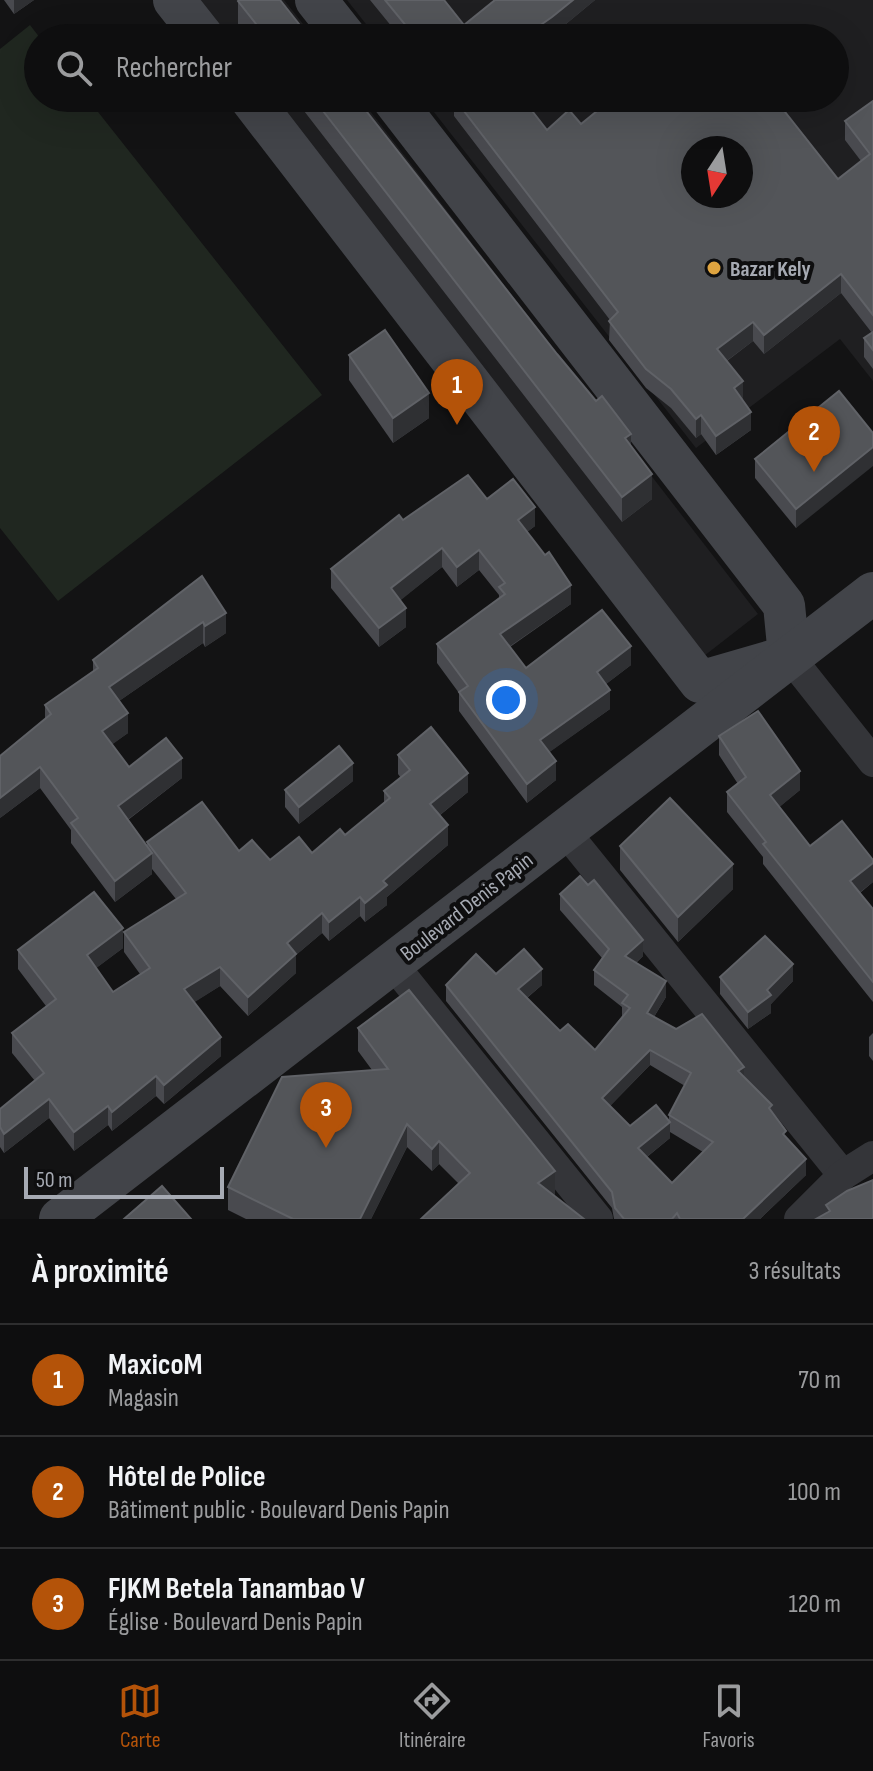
<!DOCTYPE html>
<html lang="fr">
<head>
<meta charset="utf-8">
<style>
	:root { --surface:#0e0e0f; --page:#171718; --text:#f1f3f6; --muted:#9b9c9e; --line:#2e2e2f; --accent:#b45309 }
	body { margin:0; font-family:"Sofia Sans Condensed",sans-serif; background:var(--page); color:var(--text) }
	.compass { position:absolute; left:681px; top:136px; width:72px; height:72px; border-radius:50%; background:var(--surface); box-shadow:0 8px 32px #0002; rotate:192deg }
	.scale { position:absolute; left:24px; bottom:20px; width:200px; box-sizing:border-box; padding-left:8px; border:4px solid #a6aab3; border-top:0; font-size:22px; line-height:28px; white-space:nowrap; color:#a6aab3; -webkit-text-stroke:6px #0e0e0f; paint-order:stroke }
	.you { position:absolute; left:506px; top:700px; width:28px; height:28px; margin:-20px; border:6px solid #fff; border-radius:50%; background:#1a73e8; box-shadow:0 0 0 12px #1a73e833 }
	.badge { display:grid; place-items:center; width:52px; height:52px; border-radius:50%; background:var(--accent); color:#fff; font-size:26px; font-weight:700 }
	.pin { position:absolute; translate:-50% -66px; filter:drop-shadow(0 2px 4px #0008) }
	.pin::after { content:''; position:absolute; top:42px; width:28px; height:24px; background:inherit; clip-path:polygon(0 0,100% 0,50% 100%) }
	.list { margin:0; padding:0; list-style:none }
	h2 { display:flex; justify-content:space-between; align-items:center; height:104px; margin:0; padding:0 32px; font-size:34px }
	h2 small { font-size:26px; font-weight:400; color:var(--muted) }
	.list li { display:grid; grid-template-columns:52px 1fr auto; gap:24px; align-items:center; box-sizing:border-box; height:112px; padding:0 32px; border-top:2px solid var(--line) }
	.list b { display:block; font-size:30px; white-space:nowrap }
	.list p { margin:0; font-size:26px; white-space:nowrap; color:var(--muted) }
	.list em { font-size:26px; font-style:normal; color:var(--muted) }
	.icon { flex:none; width:44px; height:44px; fill:none; stroke:currentColor; stroke-width:2; stroke-linecap:round; stroke-linejoin:round }
	.map { position:relative; flex:none; width:873px; height:1219px; overflow:hidden }
	.search { position:absolute; background:var(--surface); box-shadow:0 8px 32px #0002; left:24px; right:24px; top:24px; height:88px; display:flex; align-items:center; gap:20px; box-sizing:border-box; padding:0 28px; border-radius:44px; color:var(--muted); font-size:30px }
	.sheet { height:440px; background:var(--surface) }
	nav { display:flex; justify-content:space-around; align-items:center; box-sizing:border-box; height:112px; border-top:2px solid var(--line); background:var(--surface); font-size:22px; color:var(--muted) }
	nav a { display:grid; justify-items:center; gap:4px }
	nav .on { color:var(--accent) }
	.map>svg:first-child { display:block }
</style>
</head>
<body>
<div class="map">
<svg width="873" height="1219" viewBox="0 0 873 1219">
	<rect width="100%" height="100%" fill="#131314"/>
	<g fill="#1f1f21" fill-rule="evenodd">
		<polygon points="183,0 284,0 314,38 212,38"/>
		<path d="M347 0H873V381L840 339 696 448 423 98H835V38H377ZM693 148H741V196H693Z"/>
		<polygon points="258,98 360,98 758,614 695,663"/>
	</g>
	<polygon fill="#202720" points="30,25 40,38 38,98 87,98 322,395 58,601 0,528 0,49"/>
	<g fill="none" stroke-linecap="round" stroke-linejoin="round">
		<g stroke="#343539" stroke-width="30">
			<polyline points="789,656 873,762"/>
			<polyline points="564,830 843,1175"/>
			<polyline points="392,963 598,1219"/>
			<polyline points="799,1219 843,1175 873,1156"/>
		</g>
		<g stroke="#424449" stroke-width="42">
			<polyline points="174,0 204,38"/>
			<polyline points="316,0 346,38"/>
			<polyline points="250,98 700,682 789,656 784,605 392,98"/>
			<polyline points="60,1219 873,593"/>
		</g>
	</g>
	<g fill="#494a4f" fill-rule="evenodd">
		<polygon points="4,0 34,0 14,14"/>
		<polygon points="370,0 444,0 464,25 493,2 493,0 595,0 549,38 401,38"/>
		<polygon points="238,1 310,38 248,38 238,26"/>
		<polygon points="294,98 356,98 557,354 631,446 652,499 622,522"/>
		<polygon points="450,98 522,98 547,130 581,124 838,179 861,161 845,140 845,121 873,101 873,369 864,357 864,338 872,333 841,293 764,354 753,341 727,361 743,399 742,400 751,430 716,455 701,434 696,438 671,408 646,388 609,340 610,320 454,116 454,103"/>
		<polygon points="349,355 429,418 393,443 349,380"/>
		<polygon points="873,433 796,528 755,478 755,459"/>
		<polygon points="487,499 535,526 527,532 571,604 510,647 526,668 631,665 606,684 610,709 549,752 556,780 527,803 459,711 459,693 437,663 437,644 499,598 499,595 479,570 457,587 442,567 400,600 406,627 379,647 331,588 331,569 403,520"/>
		<polygon points="202,576 226,633 205,647 203,643 119,701 128,733 112,744 129,767 182,778 128,820 147,846 147,842 239,851 270,860 312,853 345,835 384,803 384,791 401,778 398,774 398,755 468,792 439,816 448,845 387,897 387,905 365,922 360,916 329,941 322,933 296,955 296,973 248,1016 220,986 194,1002 221,1056 164,1104 156,1096 112,1131 108,1125 74,1151 49,1118 4,1153 0,1147 0,1106 0,1109 35,1081 12,1053 12,1033 46,1006 18,969 18,950 123,948 96,968 113,992 140,974 124,952 124,932 176,899 152,869 152,874 115,902 71,843 71,830 40,788 0,818 45,719 45,705 93,672 93,660"/>
		<polygon points="719,736 800,790 779,807 810,846 873,882 860,893 873,909 873,1002 763,864 763,857 727,812 727,792 738,784 719,755"/>
		<polygon points="353,781 299,824 285,807 285,790"/>
		<polygon points="620,846 733,889 678,942 620,870"/>
		<path d="M560 894 643 956 636 963 666 997 654 1017 744 1078 772 1112 806 1175 760 1219H614L612 1208 446 1001V985L496 974 542 985 527 998 560 1031 595 1050 622 1016V1007L594 985V970L602 958 560 910ZM650 1065 685 1086 669 1115V1121L630 1126 610 1106ZM670 1132 703 1152 672 1183 647 1157 670 1138Z"/>
		<polygon points="720,977 793,981 771,1004 771,1013 748,1029 720,994"/>
		<polygon points="358,1028 555,1194 554,1195 459,1184 439,1164 432,1171 407,1147 371,1219 246,1219 228,1210 228,1187 372,1070 358,1051"/>
		<polygon points="873,1033 873,1061 869,1056 869,1037"/>
	</g>
	<g fill="#2f3033">
		<polygon points="14,0 34,0 14,14"/>
		<polygon points="573,0 595,0 549,38 522,38"/>
		<polygon points="841,274 841,293 764,354 764,335"/>
		<polygon points="753,322 753,341 717,368 717,349"/>
		<polygon points="743,381 743,399 734,407 734,388"/>
		<polygon points="429,393 429,418 393,443 393,418"/>
		<polygon points="751,412 751,430 716,455 716,436"/>
		<polygon points="701,415 701,434 696,438 696,419"/>
		<polygon points="631,434 631,459 625,438"/>
		<polygon points="873,447 873,466 796,528 796,509"/>
		<polygon points="652,474 652,499 622,522 622,497"/>
		<polygon points="535,507 535,526 518,539 518,520"/>
		<polygon points="442,548 442,567 391,608 391,588"/>
		<polygon points="479,550 479,570 457,587 457,567"/>
		<polygon points="571,585 571,604 500,653 500,634"/>
		<polygon points="406,608 406,627 379,647 379,628"/>
		<polygon points="226,613 226,633 205,647 205,626"/>
		<polygon points="203,622 203,643 109,708 109,687"/>
		<polygon points="631,646 631,665 597,691 597,672"/>
		<polygon points="610,690 610,709 540,759 540,740"/>
		<polygon points="128,713 128,733 102,752 102,731"/>
		<polygon points="182,758 182,778 118,827 118,806"/>
		<polygon points="556,761 556,780 527,803 527,784"/>
		<polygon points="353,763 353,781 299,824 299,807"/>
		<polygon points="40,767 40,788 0,818 0,798"/>
		<polygon points="800,771 800,790 770,815 770,795"/>
		<polygon points="468,773 468,792 430,823 430,804"/>
		<polygon points="448,825 448,845 387,897 387,905 365,922 365,903 383,881"/>
		<polygon points="152,853 152,874 115,902 115,881"/>
		<polygon points="873,863 873,882 850,900 850,881"/>
		<polygon points="733,864 733,889 678,942 678,917"/>
		<polygon points="360,897 360,916 329,941 329,922"/>
		<polygon points="322,913 322,933 296,955 296,973 248,1016 248,997 287,943"/>
		<polygon points="123,928 123,948 87,975 87,955"/>
		<polygon points="643,940 643,956 625,972 625,956"/>
		<polygon points="793,964 793,981 771,1004 771,1013 748,1029 748,1012 767,990"/>
		<polygon points="220,967 220,986 184,1009 184,989"/>
		<polygon points="542,969 542,985 518,1005 518,989"/>
		<polygon points="666,981 666,997 647,1028 647,1013"/>
		<polygon points="221,1037 221,1056 164,1104 164,1085"/>
		<polygon points="650,1050 650,1065 602,1114 602,1098"/>
		<polygon points="744,1067 744,1083 738,1071"/>
		<polygon points="156,1076 156,1096 112,1131 112,1112"/>
		<polygon points="49,1099 49,1118 4,1153 4,1134"/>
		<polygon points="108,1106 108,1125 74,1151 74,1132"/>
		<polygon points="670,1122 670,1138 638,1164 638,1148"/>
		<polygon points="407,1124 407,1147 371,1219 360,1219"/>
		<polygon points="439,1141 439,1164 432,1171 432,1149"/>
		<polygon points="806,1159 806,1175 760,1219 743,1219"/>
		<polygon points="555,1171 555,1194 538,1206 538,1183"/>
	</g>
	<g fill="#535559" stroke="#606267" stroke-width="2" fill-rule="evenodd">
		<polygon points="239,0 280,0 310,38 267,38 238,1"/>
		<polygon points="385,0 444,0 464,25 495,0 573,0 552,17 522,38 416,38"/>
		<polygon points="704,26 716,38 688,38"/>
		<polygon points="313,98 356,98 557,354 596,401 602,396 631,434 625,438 652,474 622,497"/>
		<path d="M454 98H522L547 130 569 110 581 124 613 98H774L838 179 870 154 845 121 873 101V315L841 274 764 335 753 322 717 349 743 381 734 388 751 412 716 436 701 415 696 419 671 389 646 369 609 321 618 312ZM693 148H741V196H693Z"/>
		<polygon points="385,330 429,393 393,418 349,355"/>
		<polygon points="873,332 873,350 864,338"/>
		<polygon points="839,391 873,433 873,447 796,509 755,459"/>
		<polygon points="468,475 487,499 513,479 535,507 518,520 545,555 549,552 571,585 500,634 526,668 602,610 631,646 597,672 610,690 540,740 556,761 527,784 459,692 468,686 437,644 505,594 499,587 505,583 479,550 457,567 442,548 391,588 406,608 379,628 331,569 399,515 403,520"/>
		<polygon points="202,576 226,613 205,626 203,622 109,687 128,713 102,731 129,767 166,738 182,758 118,806 152,853 115,881 71,823 78,818 40,767 0,798 0,756 51,714 45,705 98,668 93,660"/>
		<polygon points="758,711 800,771 770,795 810,846 842,821 873,860 873,863 850,881 873,909 873,982 763,844 766,842 727,792 746,777 719,736"/>
		<polygon points="431,727 468,773 430,804 448,825 383,881 387,885 365,903 360,897 329,922 322,913 287,943 296,954 248,997 220,967 184,989 221,1037 164,1085 156,1076 112,1112 108,1106 74,1132 49,1099 4,1134 0,1127 0,1109 44,1073 12,1033 56,999 18,950 94,892 123,928 87,955 113,992 150,968 124,932 186,893 147,842 202,802 239,851 252,840 270,860 299,837 312,853 340,829 345,835 390,798 384,791 410,770 398,755"/>
		<polygon points="339,746 353,763 299,807 285,790"/>
		<polygon points="670,798 733,864 678,917 620,846"/>
		<path d="M580 876 588 885 594 880 643 940 625 956 666 981 647 1013 676 1029 702 1014 744 1067 738 1071 772 1105 769 1108 786 1131 783 1134 806 1159 743 1219H680L677 1213 672 1219H624L615 1208 612 1192 446 985 476 954 496 974 524 949 542 969 518 989 560 1031 568 1024 595 1050 630 1008 622 1003 628 995 594 970 609 949 560 894ZM650 1050 691 1073 669 1115 713 1142 672 1183 638 1148 670 1122 656 1105 630 1126 602 1098Z"/>
		<polygon points="765,936 793,964 767,990 771,995 748,1012 720,977"/>
		<polygon points="409,990 555,1171 538,1183 584,1219 421,1219 470,1173 439,1141 432,1149 407,1124 360,1219 293,1219 228,1187 282,1077 388,1069 358,1028"/>
		<polygon points="873,1180 873,1219 816,1219 830,1211 826,1205 847,1191"/>
		<polygon points="162,1186 191,1219 124,1219"/>
	</g>
	<circle fill="#dfa440" stroke="#0e0e0f" stroke-width="3" cx="714" cy="268" r="8"/>
	<g text-anchor="middle" stroke-width="8" stroke-linejoin="round" paint-order="stroke">
		<g font-size="22" font-weight="bold" fill="#a6aab3" stroke="#0e0e0f" text-anchor="start">
			<text x="730" y="276">Bazar Kely</text>
		</g>
		<g font-size="22" fill="#a6aab3" stroke="#0e0e0f">
			<text transform="translate(466 906) rotate(-38)" y="8">Boulevard Denis Papin</text>
		</g>
	</g>
</svg>
<svg class="compass" viewBox="-18 -18 36 36"><path d="M0-13l5 13h-10z" fill="#e53935"/><path d="M0 13l5-13h-10z" fill="#9b9c9e"/></svg>
<div class="scale">50 m</div>
<div class="you"></div>
<div class="pin badge" style="left:457px;top:425px">1</div>
<div class="pin badge" style="left:814px;top:472px">2</div>
<div class="pin badge" style="left:326px;top:1148px">3</div>
<div class="search"><svg class="icon" aria-label="search" viewBox="0 0 24 24"><circle cx="10" cy="10" r="6"/><path d="M15 15l6 6"/></svg>Rechercher</div>
</div>
<section class="sheet">
<h2>À proximité<small>3 résultats</small></h2>
<ul class="list">
<li><span class="badge">1</span><div><b>MaxicoM</b><p>Magasin</p></div><em>70 m</em></li>
<li><span class="badge">2</span><div><b>Hôtel de Police</b><p>Bâtiment public · Boulevard Denis Papin</p></div><em>100 m</em></li>
<li><span class="badge">3</span><div><b>FJKM Betela Tanambao V</b><p>Église · Boulevard Denis Papin</p></div><em>120 m</em></li>
</ul>
</section>
<nav>
<a class="on"><svg class="icon" aria-label="map" viewBox="0 0 24 24"><path d="M3 6l6-2 6 2 6-2v14l-6 2-6-2-6 2zM9 4v14M15 6v14"/></svg>Carte</a>
<a><svg class="icon" aria-label="directions" viewBox="0 0 24 24"><path d="M12 3l9 9-9 9-9-9zM9 14v-3h6M13 9l2 2-2 2"/></svg>Itinéraire</a>
<a><svg class="icon" aria-label="saved" viewBox="0 0 24 24"><path d="M7 4h10v16l-5-4-5 4z"/></svg>Favoris</a>
</nav>
</body>
</html>
